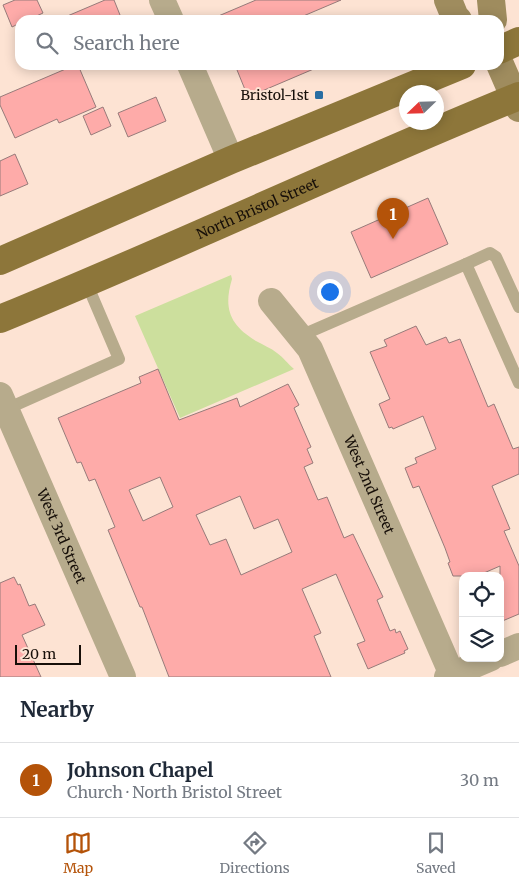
<!DOCTYPE html>
<html lang="en">
<head>
<meta charset="utf-8">
<style>
	:root { --surface:#fff; --page:#f2f2f3; --text:#1f2937; --muted:#747a83; --line:#e0e1e3; --accent:#b45309 }
	body { margin:0; font-family:Merriweather,serif; background:var(--page); color:var(--text) }
	.controls { position:absolute; right:15px; bottom:15px; display:grid; overflow:hidden; border-radius:10px; box-shadow:0 2px 12px #0003 }
	.controls button { width:45px; height:45px; display:grid; place-items:center; padding:0; border:0; border-bottom:1px solid var(--line); background:var(--surface); color:var(--text); font:25px sans-serif }
	.compass { position:absolute; left:399px; top:85px; width:45px; height:45px; border-radius:50%; background:var(--surface); box-shadow:0 2px 12px #0003; rotate:247deg }
	.scale { position:absolute; left:15px; bottom:12px; width:66px; box-sizing:border-box; padding-left:5px; border:2px solid #170f09; border-top:0; font-size:14px; line-height:18px; white-space:nowrap; color:#170f09; -webkit-text-stroke:4px #fde3d3; paint-order:stroke }
	.you { position:absolute; left:329px; top:291px; width:18px; height:18px; margin:-12px; border:4px solid #fff; border-radius:50%; background:#1a73e8; box-shadow:0 0 0 8px #1a73e833 }
	.badge { display:grid; place-items:center; width:32px; height:32px; border-radius:50%; background:var(--accent); color:#fff; font-size:16px; font-weight:700 }
	.pin { position:absolute; translate:-50% -41px; filter:drop-shadow(0 1px 2px #0008) }
	.pin::after { content:''; position:absolute; top:26px; width:18px; height:15px; background:inherit; clip-path:polygon(0 0,100% 0,50% 100%) }
	.list { margin:0; padding:0; list-style:none }
	h2 { display:flex; justify-content:space-between; align-items:center; height:65px; margin:0; padding:0 20px; font-size:21px }
	h2 small { font-size:16px; font-weight:400; color:var(--muted) }
	.list li { display:grid; grid-template-columns:32px 1fr auto; gap:15px; align-items:center; box-sizing:border-box; height:75px; padding:0 20px; border-top:1px solid var(--line) }
	.list b { display:block; font-size:19px; white-space:nowrap }
	.list p { margin:0; font-size:16px; white-space:nowrap; color:var(--muted) }
	.list em { font-size:16px; font-style:normal; color:var(--muted) }
	.icon { flex:none; width:28px; height:28px; fill:none; stroke:currentColor; stroke-width:2; stroke-linecap:round; stroke-linejoin:round }
	.map { position:relative; flex:none; width:519px; height:677px; overflow:hidden }
	.search { position:absolute; background:var(--surface); box-shadow:0 2px 12px #0003; left:15px; right:15px; top:15px; height:55px; display:flex; align-items:center; gap:12px; box-sizing:border-box; padding:0 18px; border-radius:15px; color:var(--muted); font-size:19px }
	.sheet { height:140px; background:var(--surface) }
	nav { display:flex; justify-content:space-around; align-items:center; box-sizing:border-box; height:70px; border-top:1px solid var(--line); background:var(--surface); font-size:14px; color:var(--muted) }
	nav a { display:grid; justify-items:center; gap:2px }
	nav .on { color:var(--accent) }
	.map>svg:first-child { display:block }
</style>
</head>
<body>
<div class="map">
<svg width="519" height="677" viewBox="0 0 519 677">
	<rect width="100%" height="100%" fill="#fde3d3"/>
	<path fill="#ccdf9d" d="M231 275 232 279C223 309 230 325 256 341 263 345 271 348 277 353 283 357 288 364 294 369L180 418 135 316Z"/>
	<g fill="#feaba9" stroke="#977b7a" fill-rule="evenodd">
		<polygon points="15,0 37,0 43,13 28,20 20,20 20,23 12,27 3,5"/>
		<polygon points="105,0 114,0 122,20 58,20"/>
		<polygon points="256,0 341,0 294,20 209,20"/>
		<polygon points="75,65 78,65 96,107 59,123 57,119 15,138 0,105 0,97"/>
		<polygon points="235,65 323,65 248,97"/>
		<polygon points="156,97 166,121 128,137 118,113"/>
		<polygon points="103,107 111,126 91,135 83,116"/>
		<polygon points="15,154 28,184 0,196 0,161"/>
		<polygon points="428,198 448,244 371,278 351,232"/>
		<polygon points="416,326 426,345 446,337 449,343 460,339 488,407 494,404 513,449 519,447 519,474 492,486 510,529 504,531 519,566 519,614 500,622 500,566 477,576 453,576 448,563 450,562 445,548 419,486 413,488 405,468 417,463 415,458 436,449 423,416 393,429 392,427 389,428 379,404 390,399 370,352 387,346 384,340"/>
		<path d="M158 369 179 420 237 398 240 407 288 384 299 405 294 408 311 447 307 449 313 463 304 467 318 500 327 497 344 538 353 534 383 597 377 600 390 631 395 629 396 633 400 631 408 649 404 651 405 653 368 669 357 644 365 641 336 574 302 589 321 633 314 636 331 677H169L142 607H140L108 530 115 527 95 479 89 481 81 462 77 463 58 418 141 383 139 377ZM160 477 173 507 143 521 129 490ZM240 496 254 529 278 519 292 552 241 575 226 539 210 545 196 515Z"/>
		<polygon points="14,577 18,585 20,584 29,606 35,604 45,625 22,635 41,677 0,677 0,583"/>
	</g>
	<g fill="none" stroke-linecap="round" stroke-linejoin="round">
		<g stroke="#b7ab8c" stroke-width="12">
			<polyline points="466,264 490,253 496,257 519,307"/>
			<polyline points="300,336 466,264 519,383"/>
			<polyline points="2,411 119,359 87,284"/>
		</g>
		<g stroke="#b7ab8c" stroke-width="26">
			<polyline points="162,0 171,20"/>
			<polyline points="190,65 231,160"/>
			<path id="s1" d="M271 301 310 349 453 677"/>
			<path id="s2" d="M0 395 123 677"/>
			<polyline points="500,654 519,646"/>
			<polyline points="447,677 491,658"/>
		</g>
		<g stroke="#9f8c5e" stroke-width="28">
			<polyline points="448,0 455,17 458,20"/>
			<polyline points="491,0 493,20"/>
			<polyline points="499,62 519,108"/>
		</g>
		<g stroke="#8d763a" stroke-width="28">
			<polyline points="499,50 519,41"/>
			<polyline points="0,261 231,160 462,65"/>
			<path id="s3" d="M0 319C174 248 345 167 519 96"/>
		</g>
	</g>
	<rect fill="#296da2" stroke="#fde3d3" stroke-width="2" x="314" y="90" width="10" height="10" rx="2.5"/>
	<g text-anchor="middle" stroke-width="4" stroke-linejoin="round" paint-order="stroke">
		<g font-size="14" fill="#170f09" stroke="#fde3d3" text-anchor="end">
			<text x="309" y="100">Bristol-1st</text>
		</g>
		<g font-size="14" fill="#170f09" stroke="#fde3d3">
			<text dy="5" stroke="none"><textPath href="#s3" startOffset="280">North Bristol Street</textPath></text>
			<text dy="5" stroke="none"><textPath href="#s1" startOffset="210">West 2nd Street</textPath></text>
			<text dy="5" stroke="none"><textPath href="#s2" startOffset="154">West 3rd Street</textPath></text>
		</g>
	</g>
</svg>
<div class="controls">
<button><svg class="icon" aria-label="locate" viewBox="0 0 24 24"><circle cx="12" cy="12" r="6"/><path d="M12 2v4M12 18v4M2 12h4M18 12h4"/></svg></button>
<button><svg class="icon" aria-label="layers" viewBox="0 0 24 24"><path d="M12 4l9 5-9 5-9-5zM3 14l9 5 9-5"/></svg></button>
</div>
<svg class="compass" viewBox="-18 -18 36 36"><path d="M0-13l5 13h-10z" fill="#e53935"/><path d="M0 13l5-13h-10z" fill="#747a83"/></svg>
<div class="scale">20 m</div>
<div class="you"></div>
<div class="pin badge" style="left:393px;top:239px">1</div>
<div class="search"><svg class="icon" aria-label="search" viewBox="0 0 24 24"><circle cx="10" cy="10" r="6"/><path d="M15 15l6 6"/></svg>Search here</div>
</div>
<section class="sheet">
<h2>Nearby<small></small></h2>
<ul class="list">
<li><span class="badge">1</span><div><b>Johnson Chapel</b><p>Church · North Bristol Street</p></div><em>30 m</em></li>
</ul>
</section>
<nav>
<a class="on"><svg class="icon" aria-label="map" viewBox="0 0 24 24"><path d="M3 6l6-2 6 2 6-2v14l-6 2-6-2-6 2zM9 4v14M15 6v14"/></svg>Map</a>
<a><svg class="icon" aria-label="directions" viewBox="0 0 24 24"><path d="M12 3l9 9-9 9-9-9zM9 14v-3h6M13 9l2 2-2 2"/></svg>Directions</a>
<a><svg class="icon" aria-label="saved" viewBox="0 0 24 24"><path d="M7 4h10v16l-5-4-5 4z"/></svg>Saved</a>
</nav>
</body>
</html>
